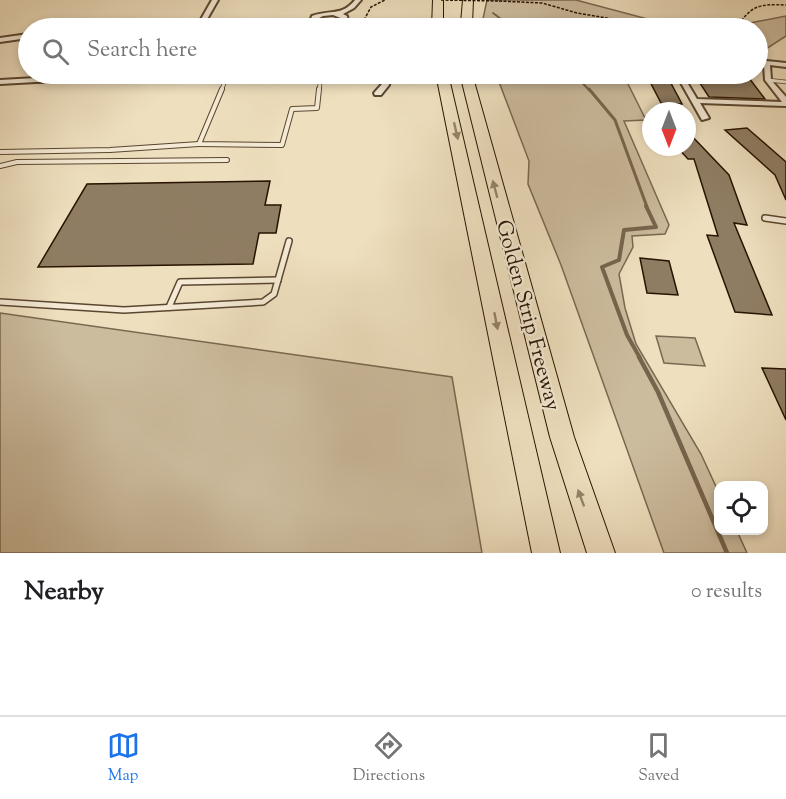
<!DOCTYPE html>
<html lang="en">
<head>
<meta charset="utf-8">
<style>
	:root { --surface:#fff; --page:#f6f6f6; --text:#202124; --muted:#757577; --line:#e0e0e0; --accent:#1a73e8 }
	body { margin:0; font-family:"Sorts Mill Goudy",serif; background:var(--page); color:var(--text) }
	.controls { position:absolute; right:18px; bottom:18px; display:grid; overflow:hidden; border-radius:12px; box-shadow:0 3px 9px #0003 }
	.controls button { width:54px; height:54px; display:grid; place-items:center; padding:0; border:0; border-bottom:2px solid var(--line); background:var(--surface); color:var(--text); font:30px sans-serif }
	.compass { position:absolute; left:642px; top:102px; width:54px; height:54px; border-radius:50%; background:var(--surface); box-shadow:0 3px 9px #0003; rotate:180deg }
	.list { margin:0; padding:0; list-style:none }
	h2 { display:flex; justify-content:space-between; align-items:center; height:78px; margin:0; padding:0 24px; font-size:26px }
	h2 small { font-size:20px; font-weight:400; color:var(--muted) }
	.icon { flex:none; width:33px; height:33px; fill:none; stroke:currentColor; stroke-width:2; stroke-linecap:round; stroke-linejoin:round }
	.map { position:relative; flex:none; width:786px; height:553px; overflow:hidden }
	.search { position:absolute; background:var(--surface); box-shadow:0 3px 9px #0003; left:18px; right:18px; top:18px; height:66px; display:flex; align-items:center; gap:15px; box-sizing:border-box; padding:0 21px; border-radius:33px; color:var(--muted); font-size:22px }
	.sheet { height:162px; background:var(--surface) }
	nav { display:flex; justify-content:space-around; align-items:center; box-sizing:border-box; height:84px; border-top:2px solid var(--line); background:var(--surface); font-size:16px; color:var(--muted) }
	nav a { display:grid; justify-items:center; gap:3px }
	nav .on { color:var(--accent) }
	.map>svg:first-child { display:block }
</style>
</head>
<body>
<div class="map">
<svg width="786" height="553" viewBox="0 0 786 553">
	<rect width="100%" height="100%" fill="#eedfbe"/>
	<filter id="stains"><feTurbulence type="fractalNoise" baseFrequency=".00333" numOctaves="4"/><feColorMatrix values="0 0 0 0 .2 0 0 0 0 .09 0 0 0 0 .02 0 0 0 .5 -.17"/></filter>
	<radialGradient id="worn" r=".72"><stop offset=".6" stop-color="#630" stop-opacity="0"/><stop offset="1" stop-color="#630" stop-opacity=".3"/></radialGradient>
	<g fill="#ccbc9e" stroke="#7a6850" stroke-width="1.5">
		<polygon points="487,0 576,0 655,21 724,28 673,28 627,20 627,24 656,28 481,28"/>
		<polygon points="786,16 786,36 766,49 758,48 758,28 748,28 750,23"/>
		<polygon points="496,74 623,74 646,120 624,121 669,225 665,234 632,236 633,247 619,274 625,308 636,344 701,454 718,491 718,530 737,531 747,553 664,553 561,265 528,184 529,161"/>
		<polygon points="0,313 452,377 482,553 0,553"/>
		<polygon points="656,336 695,338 705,366 664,363"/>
	</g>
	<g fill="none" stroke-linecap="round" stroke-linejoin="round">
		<g stroke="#77644c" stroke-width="2">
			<polyline points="493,13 513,28"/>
			<polyline points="574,74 590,91"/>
		</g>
		<polyline stroke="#77644c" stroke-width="3" points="589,89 615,120 647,207"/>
		<polyline stroke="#77644c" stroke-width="4" points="640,358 627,335 602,267 619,260 624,230 656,227 646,206"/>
		<polyline stroke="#77644c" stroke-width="4.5" points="639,357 658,392 727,553"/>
	</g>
	<g fill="#8f7d63" stroke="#281301" stroke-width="1.5">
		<polygon points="646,74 666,74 682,104 661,103"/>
		<polygon points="694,74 746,74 765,99 709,97"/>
		<polygon points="747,128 786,162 786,200 775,175 725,130"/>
		<polygon points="687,131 729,175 747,225 734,223 772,315 735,312 707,235 718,236 694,159 688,159 677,147 687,147"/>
		<polygon points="270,181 265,205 281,205 276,233 259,233 253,264 38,267 87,184"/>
		<polygon points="640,258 669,261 678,295 647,293"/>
		<polygon points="762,368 786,369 786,420"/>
	</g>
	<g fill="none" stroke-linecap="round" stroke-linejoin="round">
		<g stroke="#5a4630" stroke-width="4.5">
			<g id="lane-far2">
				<polyline points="227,76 388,76"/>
				<polyline points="768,80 786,82"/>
				<polyline points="221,91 228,74"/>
				<polyline points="319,91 321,76"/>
			</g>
		</g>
		<g stroke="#5a4630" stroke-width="6">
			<g id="lane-far1">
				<polyline points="222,89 199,144 282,145 292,109 317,108 319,89"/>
				<polyline points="0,152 110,150 199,144"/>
				<polyline points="0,166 17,162 227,160"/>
			</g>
		</g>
		<g stroke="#5a4630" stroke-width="8">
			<g id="lane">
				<polyline points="765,218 786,221"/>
				<polyline points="0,302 124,310 263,302 274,294 289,241"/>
				<polyline points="169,307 180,282 278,280"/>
			</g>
		</g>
		<g stroke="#5a4630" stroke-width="4">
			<g id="street">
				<polygon points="212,0 218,0 202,28 196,28"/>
				<path d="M355 0H361L354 8 343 14 347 16 348 21 369 27 370 28H362L343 23 330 27 317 24 276 28H259L262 26 310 22 312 16C331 9 341 17 355 0ZM333 15 343 19 330 23 315 20 323 16Z"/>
				<polygon points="28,34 28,38 0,42 0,38"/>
				<polygon points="758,60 786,63 786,67 770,65 771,80 786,97 786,106 700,103 709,118 702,120 676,74 682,74 697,99 782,102 765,80 764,65 758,64"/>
				<polygon points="386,74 392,74 389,85 381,95 375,95 374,93 382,84"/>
				<polygon points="200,77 203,79 202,80 36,82 0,84 0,80 36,78"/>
			</g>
		</g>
		<g stroke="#281301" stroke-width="2">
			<g id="highway">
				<polygon points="433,0 443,0 443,28 432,28"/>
				<polygon points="463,0 473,0 472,24 468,28 457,28 461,23"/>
				<polygon points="436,74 448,74 560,553 532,553"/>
				<polygon points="460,74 472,74 574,437 615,553 587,553 550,437"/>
			</g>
		</g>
		<g stroke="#281301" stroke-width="1.5" stroke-dasharray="3 1.5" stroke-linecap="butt">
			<polyline points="499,1 542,3 577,13 666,28"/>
			<polyline points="364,20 371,7 385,0"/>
			<path d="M736 28C752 5 758 4 786 5"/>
		</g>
		<use href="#lane-far2" stroke="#f4ead5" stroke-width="3"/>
		<use href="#lane-far1" stroke="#f4ead5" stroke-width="4"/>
		<use href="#lane" stroke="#f4ead5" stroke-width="5"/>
		<use href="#street" fill="#f4ead5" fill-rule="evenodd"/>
		<use href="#highway" fill="#eedfbe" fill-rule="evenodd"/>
		<polyline stroke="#281301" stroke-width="1.5" stroke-dasharray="3 1.5" stroke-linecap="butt" points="441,0 499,1"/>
	</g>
	<defs><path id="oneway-solid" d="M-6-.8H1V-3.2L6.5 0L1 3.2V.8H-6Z" transform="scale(1.5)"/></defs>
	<g fill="#958369">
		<use href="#oneway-solid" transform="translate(456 131) rotate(77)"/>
		<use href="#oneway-solid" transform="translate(495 189) rotate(-105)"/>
		<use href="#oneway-solid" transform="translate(496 321) rotate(79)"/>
		<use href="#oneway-solid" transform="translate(581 498) rotate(-110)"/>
	</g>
	<g text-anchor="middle" stroke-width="4.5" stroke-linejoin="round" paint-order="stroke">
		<g font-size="21" fill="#281301" stroke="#f4ead5">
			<text transform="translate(529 315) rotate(75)" y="7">Golden Strip Freeway</text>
		</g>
	</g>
	<rect width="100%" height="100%" filter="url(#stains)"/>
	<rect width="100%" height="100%" fill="url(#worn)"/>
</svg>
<div class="controls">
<button><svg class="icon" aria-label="locate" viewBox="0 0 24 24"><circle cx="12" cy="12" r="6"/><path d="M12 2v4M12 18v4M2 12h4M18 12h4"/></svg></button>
</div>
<svg class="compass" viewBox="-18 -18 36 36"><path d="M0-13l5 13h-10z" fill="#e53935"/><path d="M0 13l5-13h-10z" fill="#757577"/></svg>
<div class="search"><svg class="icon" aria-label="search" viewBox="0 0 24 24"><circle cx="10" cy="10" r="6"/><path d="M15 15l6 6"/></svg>Search here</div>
</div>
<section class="sheet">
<h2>Nearby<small>0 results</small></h2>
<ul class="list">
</ul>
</section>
<nav>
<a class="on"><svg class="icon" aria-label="map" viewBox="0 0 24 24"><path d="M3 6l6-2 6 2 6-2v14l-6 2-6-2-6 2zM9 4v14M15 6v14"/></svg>Map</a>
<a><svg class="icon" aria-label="directions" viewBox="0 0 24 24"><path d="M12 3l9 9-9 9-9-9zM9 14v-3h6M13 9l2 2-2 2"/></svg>Directions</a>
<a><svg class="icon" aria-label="saved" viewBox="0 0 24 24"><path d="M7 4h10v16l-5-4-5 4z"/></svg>Saved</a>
</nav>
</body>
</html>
